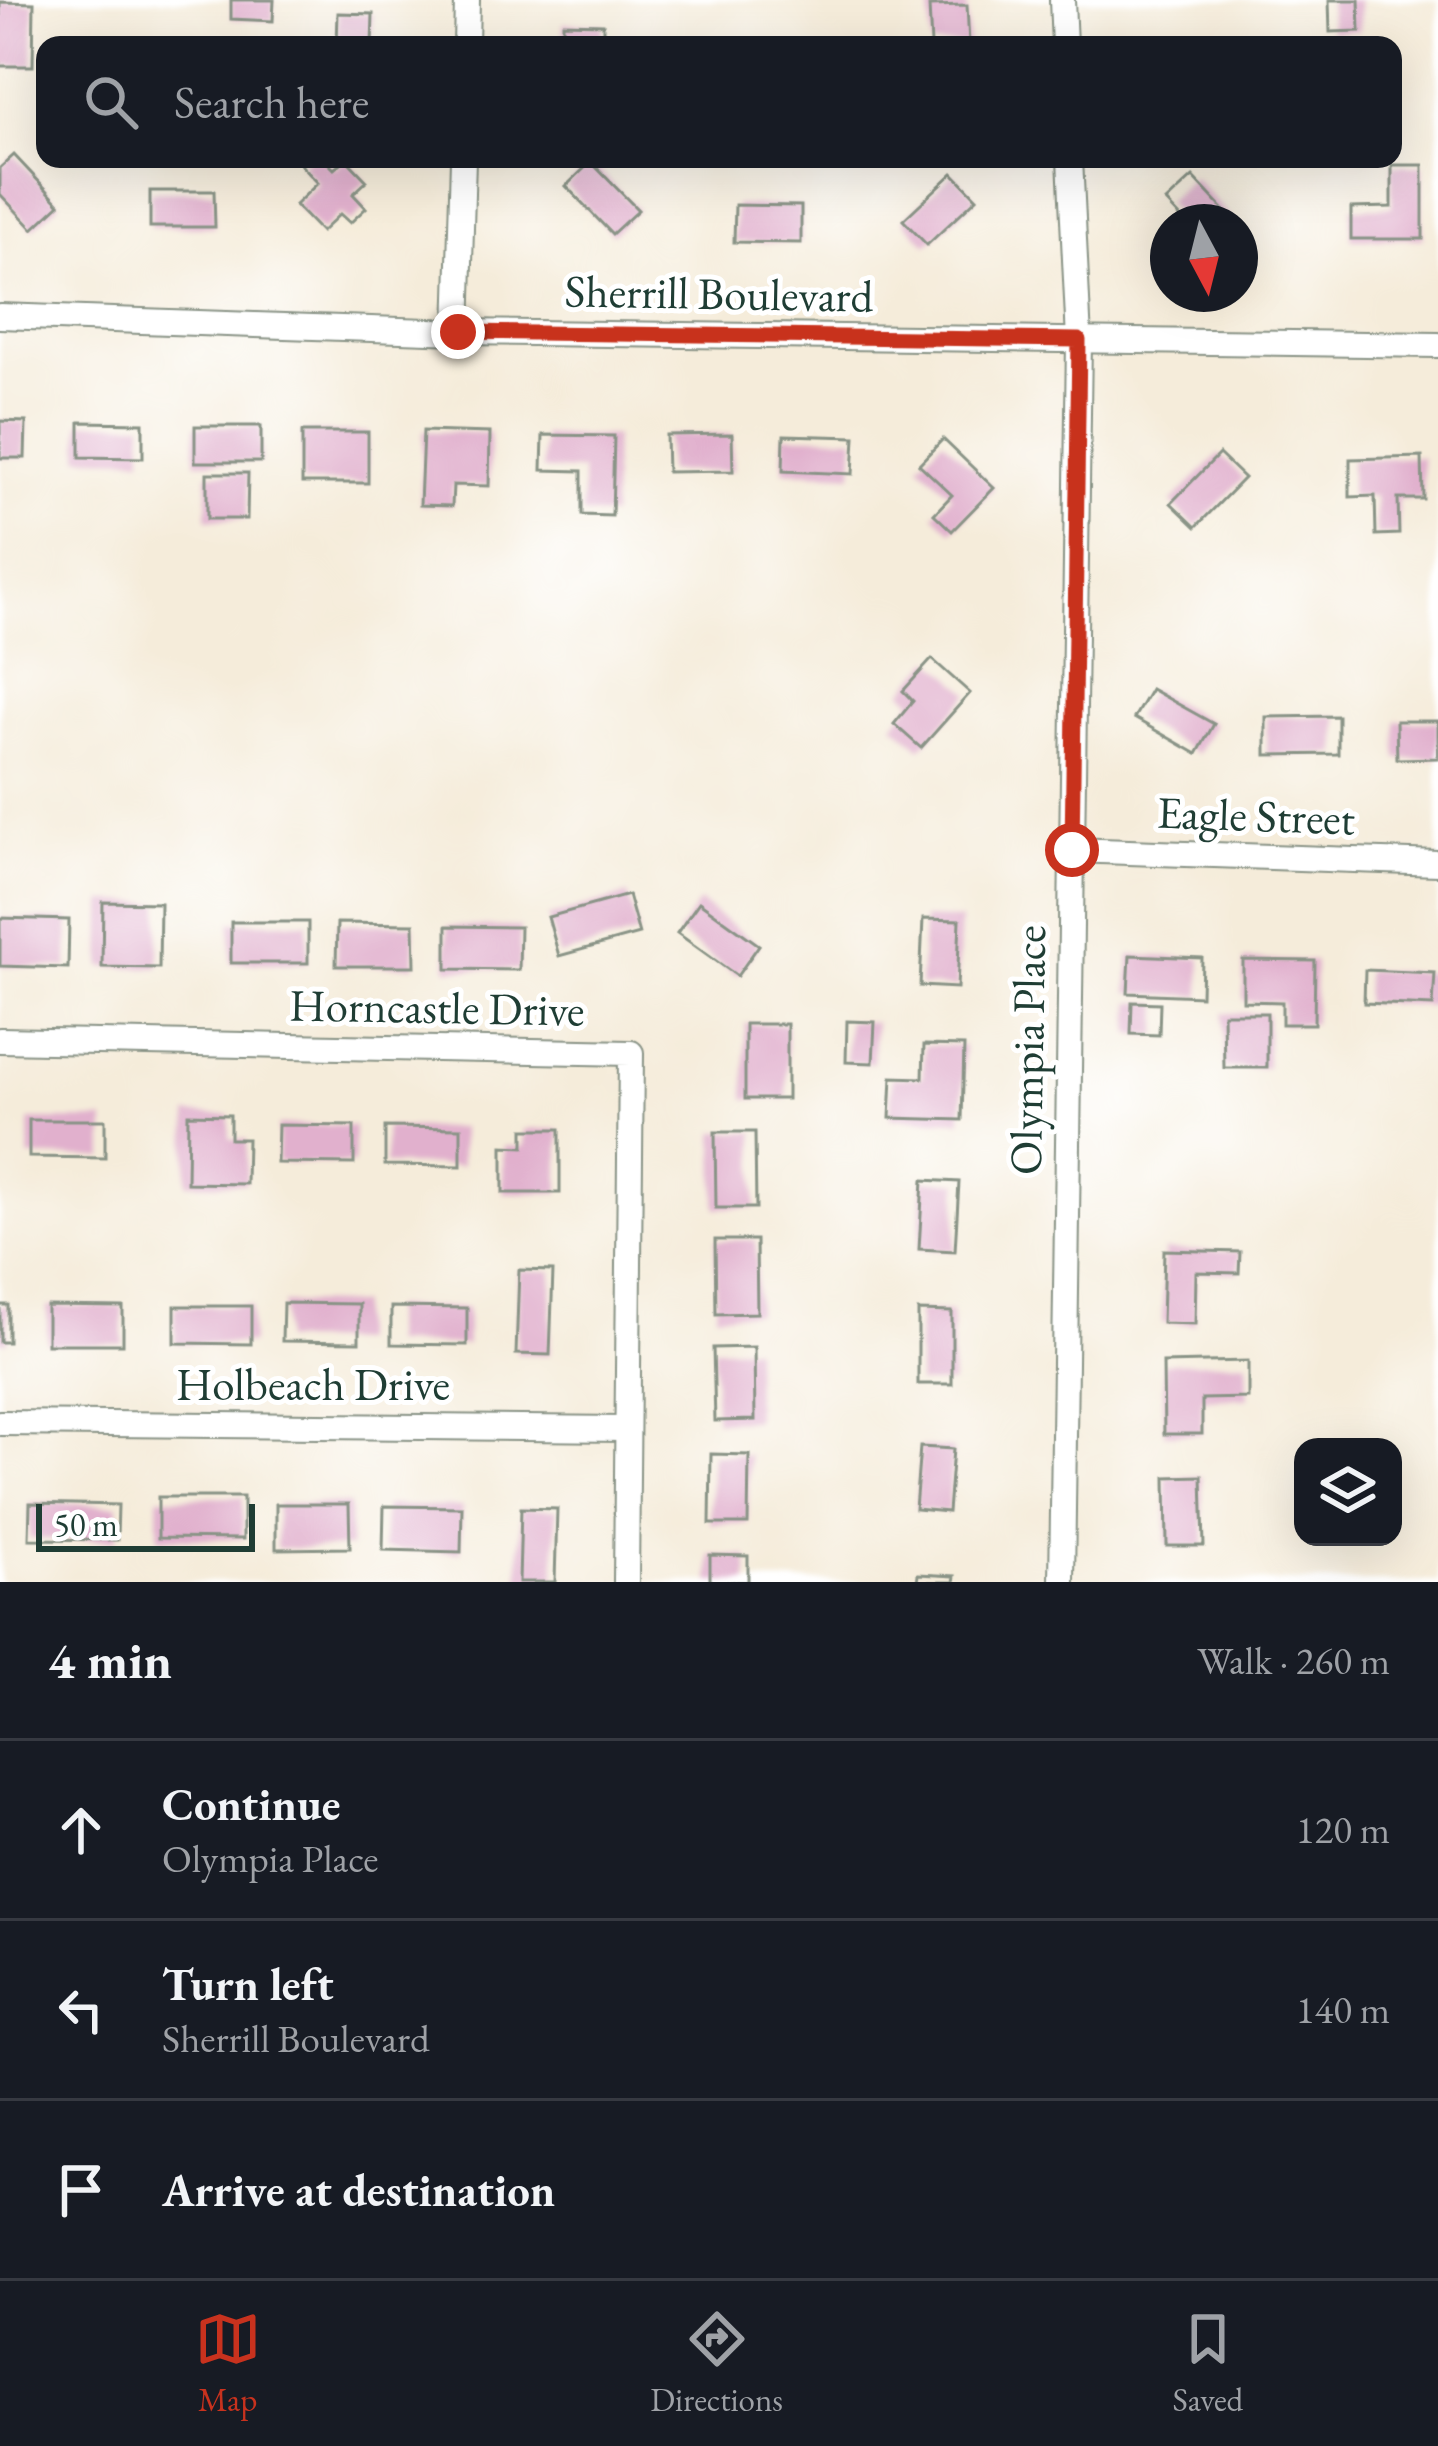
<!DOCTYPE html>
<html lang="en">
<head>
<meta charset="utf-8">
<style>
	:root { --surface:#171b24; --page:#20242c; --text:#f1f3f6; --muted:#9ea1a6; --line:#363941; --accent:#c8321e }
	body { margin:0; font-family:"EB Garamond",serif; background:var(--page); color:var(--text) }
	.controls { position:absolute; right:36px; bottom:36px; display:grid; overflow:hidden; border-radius:24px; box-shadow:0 12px 48px #0002 }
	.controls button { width:108px; height:108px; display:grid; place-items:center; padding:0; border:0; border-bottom:3px solid var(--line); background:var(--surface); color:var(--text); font:60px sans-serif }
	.compass { position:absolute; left:1150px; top:204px; width:108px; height:108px; border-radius:50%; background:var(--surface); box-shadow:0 12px 48px #0002; rotate:173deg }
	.scale { position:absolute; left:36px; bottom:30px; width:219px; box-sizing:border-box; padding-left:12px; border:6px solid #1f3d34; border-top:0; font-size:33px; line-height:42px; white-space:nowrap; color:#1f3d34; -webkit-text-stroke:9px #fff; paint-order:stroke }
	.stop { position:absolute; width:36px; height:36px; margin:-27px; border:9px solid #c8321e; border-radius:50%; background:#fff }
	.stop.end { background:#c8321e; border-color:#fff; box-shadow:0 3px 12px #0008 }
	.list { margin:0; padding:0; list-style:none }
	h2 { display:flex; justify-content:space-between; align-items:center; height:156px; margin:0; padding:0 48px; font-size:51px }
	h2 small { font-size:39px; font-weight:400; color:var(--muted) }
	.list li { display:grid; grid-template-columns:78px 1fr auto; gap:36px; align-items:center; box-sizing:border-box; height:180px; padding:0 48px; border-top:3px solid var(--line) }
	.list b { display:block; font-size:45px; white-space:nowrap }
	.list p { margin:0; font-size:39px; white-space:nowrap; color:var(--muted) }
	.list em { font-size:39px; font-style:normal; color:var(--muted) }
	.icon { flex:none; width:66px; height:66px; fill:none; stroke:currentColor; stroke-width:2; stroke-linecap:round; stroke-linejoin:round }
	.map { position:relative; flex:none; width:1438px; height:1582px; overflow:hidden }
	.search { position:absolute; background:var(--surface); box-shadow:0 12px 48px #0002; left:36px; right:36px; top:36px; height:132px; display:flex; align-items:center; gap:30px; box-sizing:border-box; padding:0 42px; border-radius:24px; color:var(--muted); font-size:45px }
	.sheet { height:696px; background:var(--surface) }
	nav { display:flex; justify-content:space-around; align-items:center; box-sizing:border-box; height:168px; border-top:3px solid var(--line); background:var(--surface); font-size:33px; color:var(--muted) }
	nav a { display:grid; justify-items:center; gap:6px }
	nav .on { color:var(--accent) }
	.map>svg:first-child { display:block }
</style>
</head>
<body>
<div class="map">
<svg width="1438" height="1582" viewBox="0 0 1438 1582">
	<rect width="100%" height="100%" fill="#fff"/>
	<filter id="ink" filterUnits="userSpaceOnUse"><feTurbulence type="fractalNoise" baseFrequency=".00833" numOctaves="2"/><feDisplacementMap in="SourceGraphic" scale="24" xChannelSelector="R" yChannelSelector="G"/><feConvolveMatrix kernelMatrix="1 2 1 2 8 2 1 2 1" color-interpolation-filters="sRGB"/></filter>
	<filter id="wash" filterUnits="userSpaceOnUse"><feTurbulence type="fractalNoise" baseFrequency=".004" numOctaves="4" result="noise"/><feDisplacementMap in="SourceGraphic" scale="48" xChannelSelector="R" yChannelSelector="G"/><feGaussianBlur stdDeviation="2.7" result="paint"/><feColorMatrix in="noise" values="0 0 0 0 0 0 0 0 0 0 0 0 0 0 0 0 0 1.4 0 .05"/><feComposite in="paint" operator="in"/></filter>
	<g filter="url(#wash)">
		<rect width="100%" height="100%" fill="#f5ecda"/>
		<g id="blocks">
			<g fill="#e1b0cd">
				<polygon points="231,0 274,0 273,21 231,19"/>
				<polygon points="1329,0 1359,0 1360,31 1330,32"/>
				<polygon points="0,2 34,3 33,66 0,66"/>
				<polygon points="967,5 969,45 931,45 929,6"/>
				<polygon points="338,13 373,14 372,45 337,45"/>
				<polygon points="563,23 603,24 603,45 563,45"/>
				<polygon points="14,155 60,204 33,229 0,194 0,168"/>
				<polygon points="308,159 324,159 334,169 346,159 367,181 353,194 366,208 350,223 340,214 321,232 295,205 318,183 301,165"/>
				<polygon points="591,162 638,210 612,234 566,186"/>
				<polygon points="1392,165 1423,165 1423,239 1351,239 1351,208 1392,207"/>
				<polygon points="953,173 977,198 927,245 903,220"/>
				<polygon points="1193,177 1235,222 1185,222 1166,202"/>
				<polygon points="150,191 214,191 215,227 150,227"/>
				<polygon points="735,205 801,206 801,243 734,242"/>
				<polygon points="0,421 26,422 25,458 0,458"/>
				<polygon points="80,422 143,423 143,458 80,457"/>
				<rect x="195" y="426" width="66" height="36"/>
				<polygon points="423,431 490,433 489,486 453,485 452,506 420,505"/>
				<rect x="302" y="432" width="66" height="51"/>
				<polygon points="732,434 733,471 667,472 666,435"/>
				<polygon points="543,435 614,436 612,516 582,515 582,471 542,470"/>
				<polygon points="784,435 855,437 853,474 783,471"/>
				<polygon points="943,439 994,488 952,531 934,514 952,495 919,464"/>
				<polygon points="1219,454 1244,478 1196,527 1171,503"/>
				<polygon points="1422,457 1423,499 1398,499 1399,534 1376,535 1375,496 1350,497 1350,459"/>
				<polygon points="207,473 248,473 247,519 207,519"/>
				<polygon points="932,659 970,693 921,748 894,724 913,701 903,691"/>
				<polygon points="1151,689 1214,724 1197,754 1134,718"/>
				<polygon points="1338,716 1338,754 1266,755 1266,717"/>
				<polygon points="1396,721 1438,721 1438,758 1397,759"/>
				<polygon points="628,895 639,934 559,956 548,917"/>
				<polygon points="103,902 160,903 159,968 102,967"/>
				<polygon points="699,902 759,945 737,976 677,933"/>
				<polygon points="0,918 69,920 68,968 0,966"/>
				<polygon points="923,919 960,920 957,988 920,986"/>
				<rect x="231" y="922" width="77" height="41"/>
				<polygon points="337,923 414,924 415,966 336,966"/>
				<polygon points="447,926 520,927 519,970 447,969"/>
				<polygon points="1130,955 1202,958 1201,996 1128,993"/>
				<polygon points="1243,960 1315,961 1314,1024 1282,1024 1282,1002 1243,1001"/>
				<polygon points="1365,970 1435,973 1433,1006 1364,1003"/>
				<polygon points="1132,1002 1160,1003 1159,1035 1131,1034"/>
				<polygon points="1223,1013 1267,1013 1267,1068 1224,1068"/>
				<polygon points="847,1021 875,1022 873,1063 846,1062"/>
				<rect x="745" y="1024" width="42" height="75"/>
				<polygon points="924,1045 964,1046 962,1120 890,1118 892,1077 923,1078"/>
				<polygon points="188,1114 230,1115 230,1139 247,1139 246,1184 187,1183"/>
				<polygon points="29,1120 105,1120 105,1158 29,1157"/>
				<polygon points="278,1125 354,1126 354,1164 277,1163"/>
				<polygon points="385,1127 461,1128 461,1166 385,1165"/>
				<polygon points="524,1129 560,1129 560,1193 503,1193 503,1146 524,1147"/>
				<polygon points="715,1132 755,1132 756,1208 716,1208"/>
				<polygon points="923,1180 959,1182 955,1251 919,1249"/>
				<polygon points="715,1240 756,1240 757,1313 716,1314"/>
				<polygon points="1164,1250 1240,1252 1239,1273 1196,1272 1195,1324 1162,1323"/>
				<polygon points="519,1270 553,1271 550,1355 516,1354"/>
				<polygon points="283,1303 359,1304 359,1342 282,1341"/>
				<rect x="0" y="1305" width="8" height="37"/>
				<polygon points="47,1306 123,1307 123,1344 47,1344"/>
				<polygon points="175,1306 251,1306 251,1344 175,1343"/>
				<polygon points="391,1307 467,1308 467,1345 391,1344"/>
				<polygon points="918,1311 952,1312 952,1384 918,1384"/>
				<polygon points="754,1347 755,1420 715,1421 713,1348"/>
				<polygon points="1248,1361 1248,1398 1202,1399 1202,1434 1164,1434 1163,1363"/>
				<polygon points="920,1447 953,1449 948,1512 915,1509"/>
				<polygon points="711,1454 749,1455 748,1524 710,1524"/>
				<polygon points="1202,1476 1204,1546 1167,1546 1166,1477"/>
				<polygon points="158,1497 243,1497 243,1539 158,1538"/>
				<polygon points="30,1503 118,1505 117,1540 29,1539"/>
				<polygon points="276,1504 349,1504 350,1548 276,1549"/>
				<polygon points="384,1506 462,1507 461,1552 383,1550"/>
				<polygon points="521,1508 557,1509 555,1582 519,1582"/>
				<polygon points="710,1555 748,1556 748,1582 710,1582"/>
				<polygon points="918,1574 955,1576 954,1582 917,1582"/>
			</g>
		</g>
	</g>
	<g filter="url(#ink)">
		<use href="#blocks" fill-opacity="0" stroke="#8a9487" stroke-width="3"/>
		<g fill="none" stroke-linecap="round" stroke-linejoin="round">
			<g stroke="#8a9487" stroke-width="28">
				<g id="minor">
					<polyline points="1062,0 1064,45"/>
					<polyline points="466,45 467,0"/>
					<polyline points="0,316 458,332 1438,345"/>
					<polyline points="458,332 463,159"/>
					<polyline points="1072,850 1438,863"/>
					<polyline points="0,1040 631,1053 626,1582"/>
					<polyline points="0,1423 626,1429"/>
					<polyline points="1062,1582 1079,340 1070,159"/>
				</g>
			</g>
			<use href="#minor" stroke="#fff" stroke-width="24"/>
		</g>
	</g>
	<g fill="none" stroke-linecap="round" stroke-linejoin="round" filter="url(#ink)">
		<polyline stroke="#c8321e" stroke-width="15" points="458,332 1079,340 1072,850"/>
	</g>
	<g text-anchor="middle" stroke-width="10" stroke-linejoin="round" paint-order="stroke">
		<g font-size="45" fill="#1f3d34" stroke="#fff">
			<text transform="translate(719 293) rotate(1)" y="16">Sherrill Boulevard</text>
			<text transform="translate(1256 815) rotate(2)" y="16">Eagle Street</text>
			<text transform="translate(437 1007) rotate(1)" y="16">Horncastle Drive</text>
			<text transform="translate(1027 1050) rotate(-89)" y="16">Olympia Place</text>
			<text x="313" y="1400">Holbeach Drive</text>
		</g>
	</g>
</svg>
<div class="controls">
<button><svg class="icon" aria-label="layers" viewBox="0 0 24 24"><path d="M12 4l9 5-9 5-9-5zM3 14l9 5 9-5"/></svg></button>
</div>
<svg class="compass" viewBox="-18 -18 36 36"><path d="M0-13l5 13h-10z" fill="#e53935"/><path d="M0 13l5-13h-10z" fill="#9ea1a6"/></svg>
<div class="scale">50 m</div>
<div class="stop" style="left:1072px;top:850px"></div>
<div class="stop end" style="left:458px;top:332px"></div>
<div class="search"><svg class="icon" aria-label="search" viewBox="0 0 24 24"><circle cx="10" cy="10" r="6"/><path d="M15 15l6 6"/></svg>Search here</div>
</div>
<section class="sheet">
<h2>4 min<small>Walk · 260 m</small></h2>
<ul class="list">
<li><svg class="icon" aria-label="ahead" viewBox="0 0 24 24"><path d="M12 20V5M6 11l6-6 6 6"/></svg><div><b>Continue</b><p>Olympia Place</p></div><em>120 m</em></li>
<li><svg class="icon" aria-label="left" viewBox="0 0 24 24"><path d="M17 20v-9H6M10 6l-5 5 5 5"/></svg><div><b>Turn left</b><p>Sherrill Boulevard</p></div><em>140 m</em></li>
<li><svg class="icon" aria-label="arrive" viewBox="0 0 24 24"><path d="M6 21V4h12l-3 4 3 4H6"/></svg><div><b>Arrive at destination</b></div></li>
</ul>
</section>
<nav>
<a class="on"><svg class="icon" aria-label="map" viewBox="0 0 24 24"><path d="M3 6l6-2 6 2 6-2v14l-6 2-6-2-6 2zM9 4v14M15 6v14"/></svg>Map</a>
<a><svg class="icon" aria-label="directions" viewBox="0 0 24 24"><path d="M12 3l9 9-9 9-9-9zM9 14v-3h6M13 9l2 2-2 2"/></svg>Directions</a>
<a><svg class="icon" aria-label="saved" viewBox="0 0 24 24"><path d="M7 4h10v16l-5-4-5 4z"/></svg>Saved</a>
</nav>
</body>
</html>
